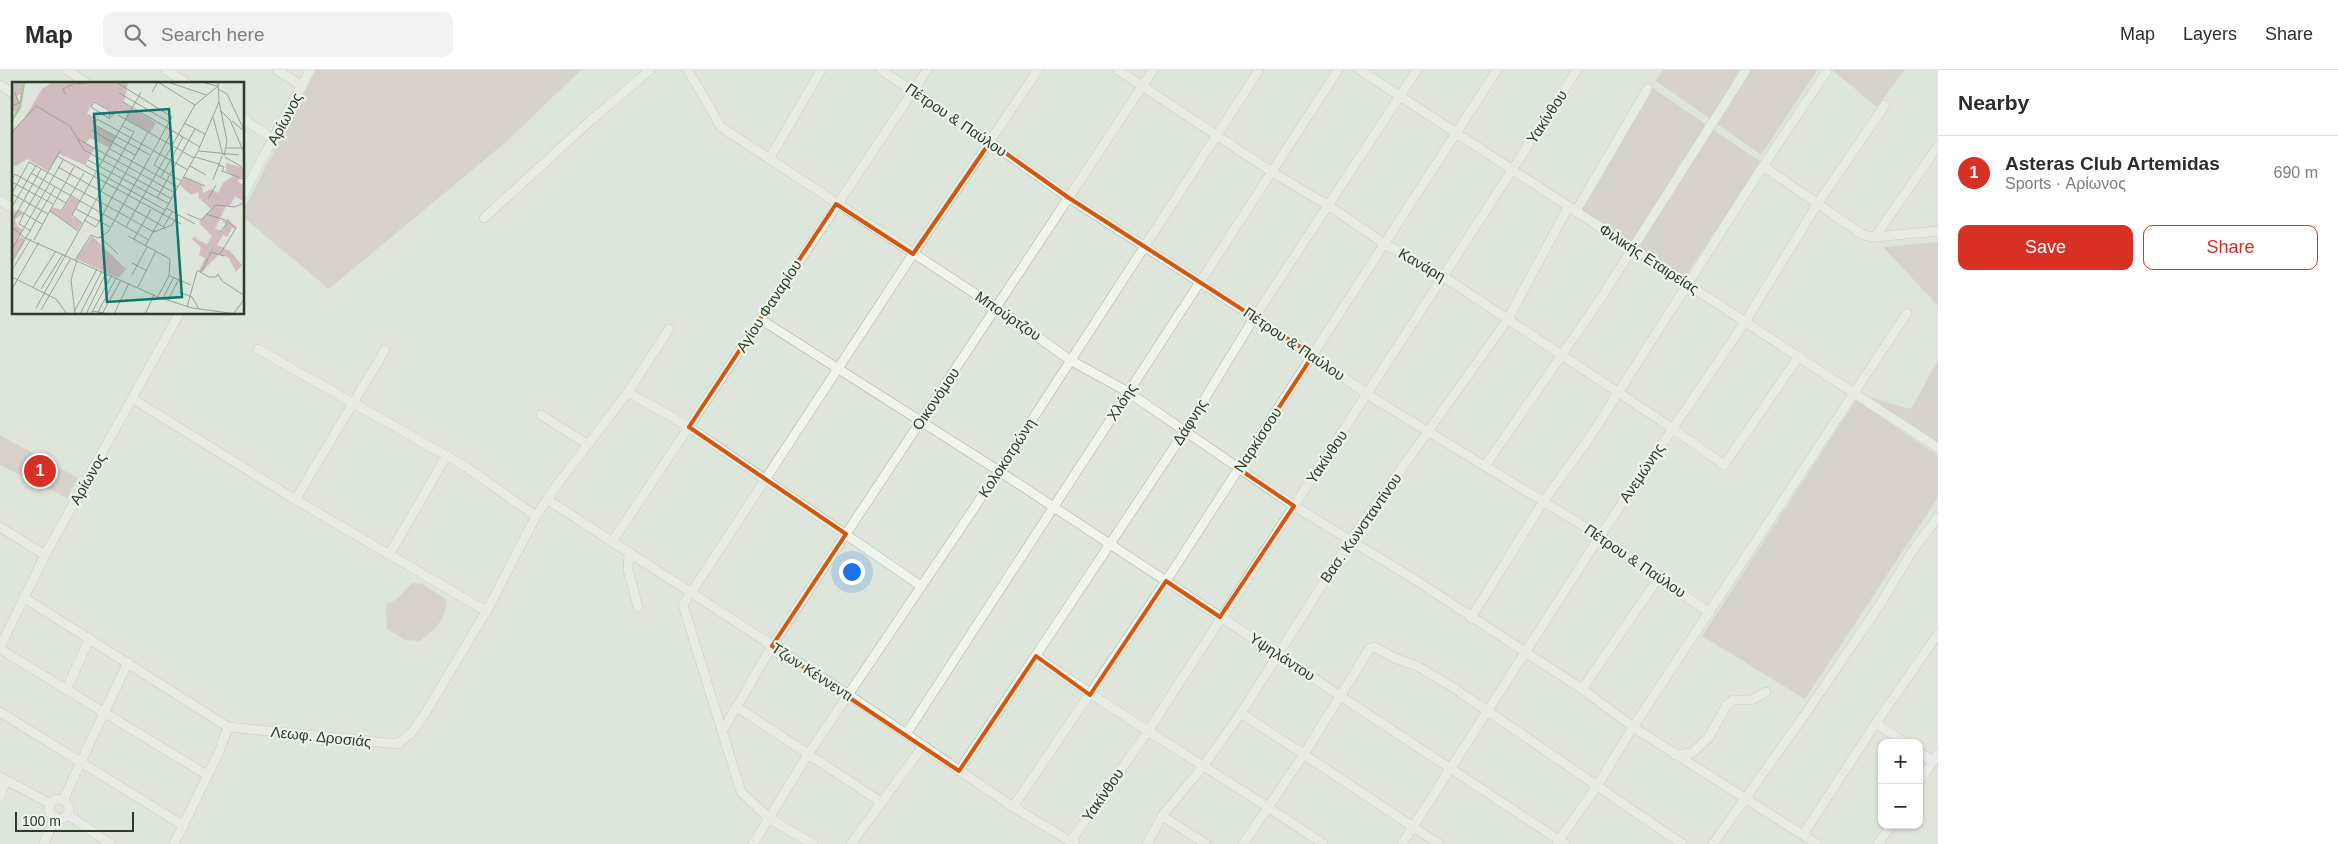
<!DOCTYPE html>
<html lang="en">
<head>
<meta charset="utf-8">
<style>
	:root { --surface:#fff; --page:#f2f2f3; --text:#2b2b33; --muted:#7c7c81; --line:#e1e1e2; --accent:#d93025 }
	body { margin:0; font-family:Arial,sans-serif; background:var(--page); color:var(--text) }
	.controls { position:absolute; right:15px; bottom:15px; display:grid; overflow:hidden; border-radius:10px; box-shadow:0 1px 4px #0004 }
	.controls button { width:45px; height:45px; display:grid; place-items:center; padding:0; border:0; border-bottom:1px solid var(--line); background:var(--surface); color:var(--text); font:25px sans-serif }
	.scale { position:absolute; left:15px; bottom:12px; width:119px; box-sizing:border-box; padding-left:5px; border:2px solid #2b3d24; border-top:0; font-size:14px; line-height:18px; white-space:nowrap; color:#2b3d24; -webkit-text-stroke:4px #edf4ea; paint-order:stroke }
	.you { position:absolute; left:851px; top:501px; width:18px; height:18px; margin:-12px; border:4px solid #fff; border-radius:50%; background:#1a73e8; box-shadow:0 0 0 8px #1a73e833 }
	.badge { display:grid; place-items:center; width:32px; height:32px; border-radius:50%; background:var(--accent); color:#fff; font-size:16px; font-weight:700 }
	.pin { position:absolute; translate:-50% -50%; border:2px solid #fff; box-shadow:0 1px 5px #0006 }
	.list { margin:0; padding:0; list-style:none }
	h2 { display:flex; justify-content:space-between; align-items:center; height:65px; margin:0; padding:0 20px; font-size:21px }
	h2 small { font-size:16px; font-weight:400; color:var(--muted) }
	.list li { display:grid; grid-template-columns:32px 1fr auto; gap:15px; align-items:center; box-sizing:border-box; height:75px; padding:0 20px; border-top:1px solid var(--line) }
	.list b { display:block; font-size:19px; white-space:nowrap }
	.list p { margin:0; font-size:16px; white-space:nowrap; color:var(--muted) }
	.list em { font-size:16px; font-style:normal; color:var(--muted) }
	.actions { display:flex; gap:10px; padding:15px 20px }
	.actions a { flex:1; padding:11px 0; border:1px solid var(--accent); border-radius:10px; text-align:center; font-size:18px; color:var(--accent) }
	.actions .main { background:var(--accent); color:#fff }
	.icon { flex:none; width:28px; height:28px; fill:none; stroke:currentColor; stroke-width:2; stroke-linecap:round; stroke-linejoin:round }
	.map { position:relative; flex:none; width:1938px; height:774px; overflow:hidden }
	header { display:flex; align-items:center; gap:30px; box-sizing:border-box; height:70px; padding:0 25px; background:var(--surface); border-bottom:1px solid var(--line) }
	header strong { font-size:24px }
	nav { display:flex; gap:28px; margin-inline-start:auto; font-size:18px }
	.search { width:350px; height:45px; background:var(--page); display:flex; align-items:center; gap:12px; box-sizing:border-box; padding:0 18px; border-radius:10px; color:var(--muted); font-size:19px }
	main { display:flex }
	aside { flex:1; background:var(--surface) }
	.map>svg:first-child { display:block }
</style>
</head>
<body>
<header>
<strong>Map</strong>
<div class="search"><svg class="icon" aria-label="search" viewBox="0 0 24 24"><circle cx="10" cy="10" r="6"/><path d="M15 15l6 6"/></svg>Search here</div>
<nav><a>Map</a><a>Layers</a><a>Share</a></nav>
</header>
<main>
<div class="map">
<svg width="1938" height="774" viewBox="0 0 1938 774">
	<rect width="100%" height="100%" fill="#dee6db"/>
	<g fill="#d0bbbf">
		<polygon points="316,0 581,0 506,72 329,219 244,148 244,139"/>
		<polygon points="1663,0 1817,0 1761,85 1656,11"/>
		<polygon points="1832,0 1904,0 1877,37"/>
		<polygon points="1651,17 1761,92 1685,207 1622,172 1580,139"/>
		<polygon points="1938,172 1938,236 1883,177"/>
		<polygon points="1938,290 1938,372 1858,324 1911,339"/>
		<polygon points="1856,330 1938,386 1938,428 1805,629 1702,566"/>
		<polygon points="0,365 78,408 67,428 0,395"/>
		<path d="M412 513 422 514 446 529C447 549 435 560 420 571L405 570 387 559C388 549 384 543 387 534L397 529Z"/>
	</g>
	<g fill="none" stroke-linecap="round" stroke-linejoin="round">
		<g stroke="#a5b0a0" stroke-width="10">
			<g id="minor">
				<polyline points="67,0 88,14"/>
				<polyline points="166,0 188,14"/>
				<polyline points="277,0 302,16"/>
				<polyline points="688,0 721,57 997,238 1070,290 1128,322 1294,436 1414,509 1582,619 1633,657 1817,774"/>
				<polyline points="881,0 990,72 1069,128 1313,285 1368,325 1600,466 1710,543"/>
				<polyline points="1118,0 1272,102 1329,136 1385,174 1444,207 1672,358 1724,395 1799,286"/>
				<polyline points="1360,0 1938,378"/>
				<polyline points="0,15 14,24"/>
				<polyline points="244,49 274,70"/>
				<polyline points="770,88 821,0"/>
				<polyline points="1763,96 1863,165 1875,167 1938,161"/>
				<polyline points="244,123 310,0"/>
				<polyline points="0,131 14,139"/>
				<polyline points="1576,141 1648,18"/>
				<polyline points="484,148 590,51 650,0"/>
				<polyline points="1875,167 1938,76"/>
				<polyline points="760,249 999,401 1565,774"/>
				<polyline points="258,279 466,397 536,446"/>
				<polyline points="628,322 689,357 921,516"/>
				<polyline points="133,329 291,427 486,541"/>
				<polyline points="541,345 587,374"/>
				<polyline points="1485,396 1599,231 1746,0"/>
				<polyline points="295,430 385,280"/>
				<polyline points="548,430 849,625 1013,737 1075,774"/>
				<polyline points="0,457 45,485"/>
				<polyline points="612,472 927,0"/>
				<polyline points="629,483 628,500 638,537"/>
				<polyline points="389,485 447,385"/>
				<polyline points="23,527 228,657 398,674 411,663 423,647 490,535 536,446 556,416 628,322 669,259"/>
				<polyline points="1471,548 1543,432 1590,367 1763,96 1827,1"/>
				<polyline points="0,577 45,485 179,244"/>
				<polyline points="0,579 207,705"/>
				<path d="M1036 586C1129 653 1229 709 1323 774"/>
				<polyline points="1582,619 1660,506"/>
				<polyline points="66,620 90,568"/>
				<polyline points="737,637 881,732"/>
				<polyline points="0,642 184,756"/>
				<polyline points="1241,643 1439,774"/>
				<polyline points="1876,653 1905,673"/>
				<polyline points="723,660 772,576 1153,0"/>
				<polyline points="906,664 1338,0"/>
				<polyline points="1919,682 1933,691"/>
				<polyline points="1675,685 1692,683 1709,667 1726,636 1733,630 1751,630 1766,622"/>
				<polyline points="959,701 1185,361 1254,248 1417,0"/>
				<polyline points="0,707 51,734"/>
				<polyline points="1919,712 1938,684"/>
				<polyline points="0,726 6,711"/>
				<circle cx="59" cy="739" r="10"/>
				<polyline points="63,730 128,592"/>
				<polyline points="1013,737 1166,511 1497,0"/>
				<polyline points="67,744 110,774"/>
				<polyline points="1162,746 1206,774"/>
				<polyline points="1804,763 1876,653 1938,564"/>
				<polyline points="1071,771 1148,661 1577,0"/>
				<polyline points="1557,773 1597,716 1633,657 1907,243"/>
				<polyline points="44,774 55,747"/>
				<polyline points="174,774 219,682 228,657"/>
				<polyline points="753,774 809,683 999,401 1259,0"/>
				<polyline points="813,774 770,749 741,722 683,535 913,184 1038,0"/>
				<polyline points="851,774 923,676"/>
				<polyline points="1147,774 1162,746 1204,695 1241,643 1350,471 1508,249 1568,137"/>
				<polyline points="1243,774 1304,684 1370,578 1374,577 1395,588 1417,596 1454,618 1682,774"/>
				<polyline points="1402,774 1600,466 1745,252 1818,133 1885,35"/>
				<polyline points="1713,774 1808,640 1879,536 1913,480 1938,447"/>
				<polyline points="1878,774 1891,755"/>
			</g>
		</g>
		<use href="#minor" stroke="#eff4ed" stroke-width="9"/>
	</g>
	<path d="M0 0H1938V774H0ZM990 72 1069 128 1313 285 1239 399 1294 436 1220 547 1166 511 1090 625 1036 586 959 701 772 576 846 464 689 357 836 134 913 184Z" fill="#dee6db" fill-opacity=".55" fill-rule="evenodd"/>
	<path fill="none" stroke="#d5560e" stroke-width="4" stroke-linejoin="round" d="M990 72 1069 128 1313 285 1239 399 1294 436 1220 547 1166 511 1090 625 1036 586 959 701 772 576 846 464 689 357 836 134 913 184Z"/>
	<g text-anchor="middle" stroke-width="4.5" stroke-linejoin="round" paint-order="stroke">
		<g font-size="15" fill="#2b3d24" stroke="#edf4ea">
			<text transform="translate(1547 47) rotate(-57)" y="5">Υακίνθου</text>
			<text transform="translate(285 49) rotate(-62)" y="5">Αρίωνος</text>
			<text transform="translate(956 50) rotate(34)" y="5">Πέτρου &amp; Παύλου</text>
			<text transform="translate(1649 189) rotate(33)" y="5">Φιλικής Εταιρείας</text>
			<text transform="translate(1422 195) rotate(30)" y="5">Κανάρη</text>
			<text transform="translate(769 236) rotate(-57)" y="5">Αγίου Φαναρίου</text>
			<text transform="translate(1008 246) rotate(34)" y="5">Μπούρτζου</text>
			<text transform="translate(1294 274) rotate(34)" y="5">Πέτρου &amp; Παύλου</text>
			<text transform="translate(936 329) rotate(-56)" y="5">Οικονόμου</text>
			<text transform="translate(1122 332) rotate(-57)" y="5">Χλόης</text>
			<text transform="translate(1190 352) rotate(-58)" y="5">Δάφνης</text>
			<text transform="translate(1258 370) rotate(-57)" y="5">Ναρκίσσου</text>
			<text transform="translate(1327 387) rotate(-56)" y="5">Υακίνθου</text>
			<text transform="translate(1007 388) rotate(-57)" y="5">Κολοκοτρώνη</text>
			<text transform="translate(1642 403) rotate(-56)" y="5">Ανεμώνης</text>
			<text transform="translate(88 409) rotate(-60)" y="5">Αρίωνος</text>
			<text transform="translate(1361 458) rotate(-55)" y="5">Βασ. Κωνσταντίνου</text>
			<text transform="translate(1635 491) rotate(34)" y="5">Πέτρου &amp; Παύλου</text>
			<text transform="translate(1282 587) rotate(33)" y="5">Υψηλάντου</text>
			<text transform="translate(812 602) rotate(33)" y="5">Τζων Κέννεντι</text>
			<text transform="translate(321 667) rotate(6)" y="5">Λεωφ. Δροσιάς</text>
			<text transform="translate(1103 725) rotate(-55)" y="5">Υακίνθου</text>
		</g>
	</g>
	<g transform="translate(12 12)">
		<rect width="232" height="232" fill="#dee6db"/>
		<path d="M0 0H11L10 12 4 14 9 21 6 31 0 28ZM41 0H116L112 21 144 41 138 51 114 37 115 32 107 28 99 36 98 28 82 19 75 31 86 38 82 43 104 55 98 66 78 56 74 61 83 66 73 83 47 72 36 89 15 77 4 84 0 82V49L12 37 31 6ZM214 81 232 86V95H228L226 100 232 103V120L223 114 218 124H214L203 147 211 149 215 136 225 146H220L215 155 211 153 205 163 218 169 230 183 224 190 217 176 207 172 189 191 187 189 193 176 187 173 189 165 180 157 183 154 184 157 195 162 200 154 187 141 199 127 187 116 186 110 179 113 168 103 172 95 190 103 191 111 199 107 206 111 211 101 221 94 214 89ZM59 115 68 119 59 134 70 141 66 148 38 129 40 125 51 128ZM5 128 11 132 3 137 5 144 11 148 2 161 9 155 13 157 0 179V132ZM80 154 114 187 107 196 64 177Z" fill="#d0bbbf"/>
		<path fill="none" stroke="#a8c993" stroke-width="2.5" d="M0 38 8 25 12 0"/>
		<path fill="none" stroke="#96a292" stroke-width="1" d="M156 0 194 13M190 0 205 4M64 2 80 0M206 7 215 12 233 50M140 10 146 0 183 23M107 11 157 40M54 13 51 7 65 0M82 20 97 28 98 37 79 25ZM111 20 188 65M207 20 215 59 212 74M0 24 7 21 3 11M209 29 218 38 233 73M106 33 182 76M201 35 211 73M85 37 176 88M220 39 232 49M172 41 193 52M83 43 138 73M79 48 123 73M160 49 142 83 169 99M0 50 24 24 58 44 72 68 160 117M66 57 163 111M214 66H230M98 67 166 105M187 69 227 73M45 74 169 142M183 75 207 82M213 75 230 85M76 78 157 122M73 83 153 128M207 83 212 85 210 89 231 97M178 84 194 93M46 85 154 146M19 91 137 158M149 95 171 55M172 95 193 104M0 97 3 92 54 121M201 98 210 74M0 100 41 122M0 111 17 80 142 150 160 143 166 133M0 112 36 132M145 116 183 47M196 117 204 103M0 125 24 83M154 126 183 142M64 127 98 145M6 128 30 142M50 128 72 91M38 129 66 149M12 131 7 142 19 149M12 132 48 69M175 132 189 138 204 123 223 125 233 120M194 132 213 138 224 146 208 172M2 136 29 87M72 138 84 145 136 50M70 141 60 133 129 10M152 144 160 130M0 145 13 156 146 215 180 226 225 232M114 145 183 23 206 4M208 150 215 142 211 139M116 154 158 177 157 194 146 214M88 155 106 172M122 157 139 127M22 158 62 85M133 164 186 69 207 20 206 0M0 167 51 78M63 178 79 153 86 156 96 150 160 35 104 0M0 180 43 105M120 181 135 189M0 188 19 157M188 190 197 195H204L206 192 210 199 233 214M120 193 135 165M158 194 179 203M0 195 44 217 55 232M21 205 44 169M126 205 144 169M0 207 27 160M29 207 51 172M167 210 180 215 187 227M151 216 162 195M156 218 167 197M175 225 185 189H190L199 170 212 174M24 226 122 50 110 44M29 228 59 176M81 229 97 232M62 230 85 187M222 231 233 216M63 232 59 198 65 178M68 232 90 189M74 232 94 191M79 232 100 193M85 232 104 196M90 232 109 198M102 232 117 201M133 232 142 213"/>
		<path fill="#0f766e" fill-opacity="0.15" stroke="#0f766e" stroke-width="2.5" d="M157 27 170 215 95 220 82 32Z"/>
		<rect width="232" height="232" fill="none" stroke="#2b3d24" stroke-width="2.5"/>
	</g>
</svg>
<div class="controls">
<button>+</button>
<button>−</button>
</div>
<div class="scale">100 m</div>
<div class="you"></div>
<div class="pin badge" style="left:40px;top:401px">1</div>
</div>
<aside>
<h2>Nearby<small></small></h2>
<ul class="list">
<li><span class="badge">1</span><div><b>Asteras Club Artemidas</b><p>Sports · Αρίωνος</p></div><em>690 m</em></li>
</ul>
<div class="actions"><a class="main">Save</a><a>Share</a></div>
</aside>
</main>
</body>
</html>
